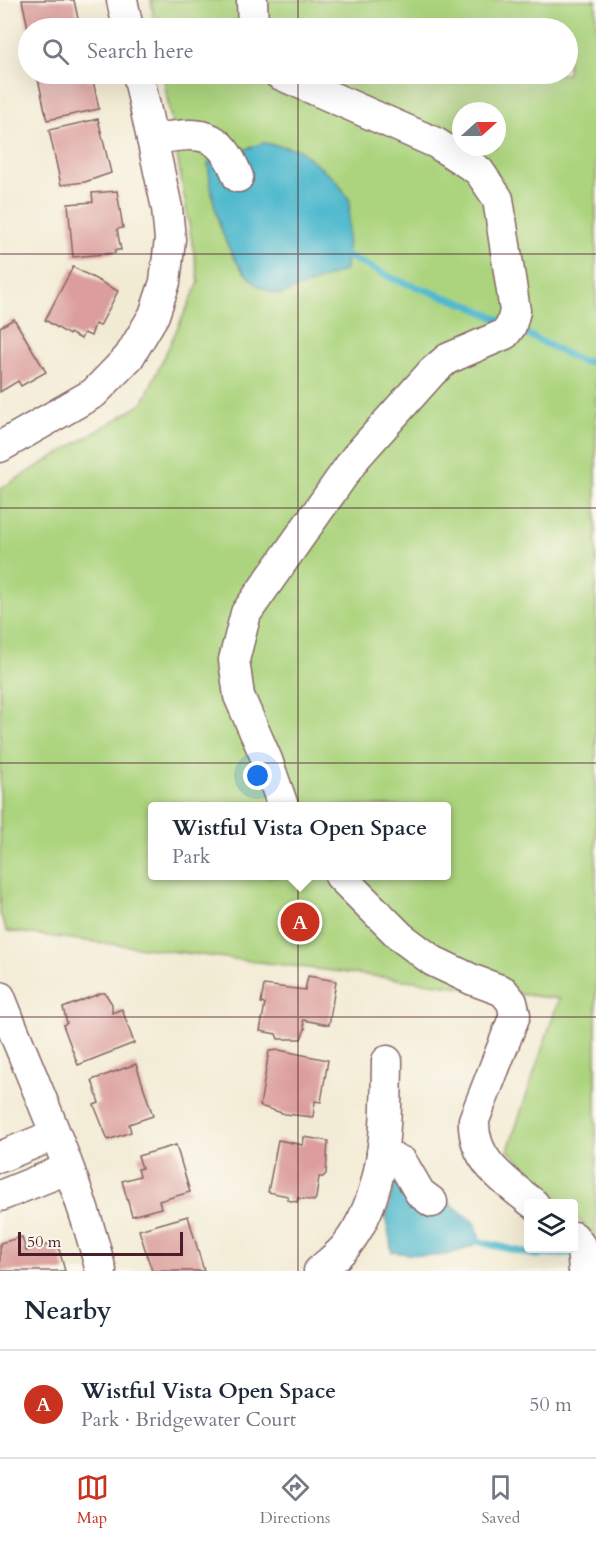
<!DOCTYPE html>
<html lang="en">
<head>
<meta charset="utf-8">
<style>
	:root { --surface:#fff; --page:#f6f6f7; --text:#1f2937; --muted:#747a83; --line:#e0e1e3; --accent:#c8321e }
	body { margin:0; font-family:Cardo,serif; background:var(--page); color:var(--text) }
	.controls { position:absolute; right:18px; bottom:18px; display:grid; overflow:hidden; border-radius:6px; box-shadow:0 6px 24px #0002 }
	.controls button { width:54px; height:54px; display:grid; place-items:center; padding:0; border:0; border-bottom:2px solid var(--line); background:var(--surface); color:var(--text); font:30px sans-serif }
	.compass { position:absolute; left:452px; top:102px; width:54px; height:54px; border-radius:50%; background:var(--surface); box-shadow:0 6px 24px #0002; rotate:69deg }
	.scale { position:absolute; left:18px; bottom:15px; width:165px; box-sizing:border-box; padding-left:6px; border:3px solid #4a1f2b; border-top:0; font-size:16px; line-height:21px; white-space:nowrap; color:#4a1f2b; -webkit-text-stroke:4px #fbf7ec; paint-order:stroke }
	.you { position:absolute; left:258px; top:776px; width:21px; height:21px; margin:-15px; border:4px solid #fff; border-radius:50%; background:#1a73e8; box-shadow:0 0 0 9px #1a73e833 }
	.badge { display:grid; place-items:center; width:39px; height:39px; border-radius:50%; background:var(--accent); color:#fff; font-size:20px; font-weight:700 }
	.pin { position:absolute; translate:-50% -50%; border:3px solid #fff; box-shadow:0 2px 6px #0006 }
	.popup { position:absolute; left:148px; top:802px; width:303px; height:78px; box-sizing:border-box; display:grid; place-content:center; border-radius:6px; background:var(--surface); filter:drop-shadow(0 2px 4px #0005); font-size:20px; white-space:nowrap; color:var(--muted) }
	.popup b { font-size:22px; color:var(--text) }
	.popup::after { content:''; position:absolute; left:50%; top:100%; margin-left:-12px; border:12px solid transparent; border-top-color:var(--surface) }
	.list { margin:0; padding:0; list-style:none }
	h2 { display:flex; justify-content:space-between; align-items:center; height:78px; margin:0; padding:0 24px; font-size:26px }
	h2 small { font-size:20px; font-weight:400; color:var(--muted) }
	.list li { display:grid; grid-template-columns:39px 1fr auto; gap:18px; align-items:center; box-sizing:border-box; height:108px; padding:0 24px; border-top:2px solid var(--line) }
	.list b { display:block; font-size:22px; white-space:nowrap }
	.list p { margin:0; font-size:20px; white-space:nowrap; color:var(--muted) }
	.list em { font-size:20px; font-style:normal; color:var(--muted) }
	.icon { flex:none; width:33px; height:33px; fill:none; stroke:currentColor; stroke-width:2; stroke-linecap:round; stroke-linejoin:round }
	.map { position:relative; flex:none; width:596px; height:1271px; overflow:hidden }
	.search { position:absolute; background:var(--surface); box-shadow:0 6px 24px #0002; left:18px; right:18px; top:18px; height:66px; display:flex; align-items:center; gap:15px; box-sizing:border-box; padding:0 21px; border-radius:33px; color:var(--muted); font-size:22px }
	.sheet { height:186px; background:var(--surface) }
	nav { display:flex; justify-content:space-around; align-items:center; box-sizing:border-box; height:84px; border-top:2px solid var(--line); background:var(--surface); font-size:16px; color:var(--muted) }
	nav a { display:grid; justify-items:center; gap:3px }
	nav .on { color:var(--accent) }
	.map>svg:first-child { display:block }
</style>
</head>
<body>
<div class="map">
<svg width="596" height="1271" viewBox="0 0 596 1271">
	<rect width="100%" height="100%" fill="#fbf7ec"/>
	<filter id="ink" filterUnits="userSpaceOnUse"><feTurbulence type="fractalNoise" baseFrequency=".0167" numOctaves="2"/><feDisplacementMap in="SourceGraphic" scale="12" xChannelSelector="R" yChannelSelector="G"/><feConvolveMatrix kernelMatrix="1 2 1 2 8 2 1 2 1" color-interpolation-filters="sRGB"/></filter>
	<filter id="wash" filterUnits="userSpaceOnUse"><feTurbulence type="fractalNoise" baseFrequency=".008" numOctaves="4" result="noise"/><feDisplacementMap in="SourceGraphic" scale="24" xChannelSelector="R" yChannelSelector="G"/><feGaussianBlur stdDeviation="1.35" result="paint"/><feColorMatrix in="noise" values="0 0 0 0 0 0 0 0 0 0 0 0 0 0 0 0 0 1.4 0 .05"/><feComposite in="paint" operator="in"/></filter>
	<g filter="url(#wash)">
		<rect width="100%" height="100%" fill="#f2ebd4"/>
		<path fill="#acd47e" stroke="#7b7a54" stroke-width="1.5" fill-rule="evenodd" d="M151 0H596V1237L574 1215V1204L562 1203 508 1150 559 999 7 931 0 914V489L142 404 199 282 163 74H568V28H155ZM461 111H497V147H461ZM153 806H447V876H153Z"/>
		<g fill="#50b9ce" stroke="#4d6c7c" stroke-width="1.5">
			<path d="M263 143 298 149 337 181 350 201 346 270 280 295C272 292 262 289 255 283 222 254 212 205 208 163Z"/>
			<path d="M396 1177 448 1202 476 1224 480 1242C445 1260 430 1257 392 1252L386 1218Z"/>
		</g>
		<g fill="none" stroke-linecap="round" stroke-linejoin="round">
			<g stroke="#50b9ce" stroke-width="7">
				<polyline points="341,253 394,279 471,306 504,322"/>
				<polyline points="517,329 582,362 596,361"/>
				<polyline points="472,1240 535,1255 575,1253"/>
			</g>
		</g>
		<g id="blocks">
			<g fill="#db9e9c">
				<polygon points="22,0 74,0 80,28 28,28"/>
				<polygon points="37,74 86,74 87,81 93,80 99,109 47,120"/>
				<polygon points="98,119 111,173 85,182 61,185 49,130"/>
				<polygon points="117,191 123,228 117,229 121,250 115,250 115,253 73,257 68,204 93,202 92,193"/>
				<polygon points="73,267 118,291 100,326 95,324 91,336 84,333 81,339 70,333 69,335 45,320"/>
				<polygon points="14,319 46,372 21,386 18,381 0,392 0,327"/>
				<polygon points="308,976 336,981 329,1025 303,1020 305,1029 301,1039 278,1039 276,1034 260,1031 265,1004 261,1003 264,985 305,990"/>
				<polygon points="101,993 105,993 112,1004 112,1013 122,1009 134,1043 78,1065 63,1025 67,1023 63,1008"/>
				<polygon points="279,1050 328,1060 321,1102 315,1101 313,1117 285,1114 260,1106 269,1051"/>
				<polygon points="136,1064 153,1116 129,1124 131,1132 108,1140 94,1105 99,1103 92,1080"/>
				<polygon points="304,1137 328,1141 326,1174 323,1177 319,1177 316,1198 314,1201 298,1198 297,1202 287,1200 288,1196 268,1192 278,1140 303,1145"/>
				<polygon points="176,1145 190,1192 159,1201 161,1208 132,1216 122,1181 140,1176 138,1169 142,1168 138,1156"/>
				<polygon points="188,1216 204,1271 152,1271 139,1230"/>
				<polygon points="22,1237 26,1251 57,1242 65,1271 0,1271 0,1243"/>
			</g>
		</g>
	</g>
	<g filter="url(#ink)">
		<use href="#blocks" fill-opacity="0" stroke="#856666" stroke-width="1.5"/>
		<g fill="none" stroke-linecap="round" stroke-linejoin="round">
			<g stroke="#856666" stroke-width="33">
				<g id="minor">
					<polyline points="122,0 128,28"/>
					<polyline points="252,0 253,28"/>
					<polyline points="279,74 436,143 479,171 498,199 515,311 511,326 505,334 447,359 432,372 356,457 246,613 234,660 239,696 267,760 283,806"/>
					<path d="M152 139C198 133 219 127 238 177"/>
					<polyline points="0,447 94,393 129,357 154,315 165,282 170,239 167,208 138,74"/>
					<path d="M340 876 401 937 433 961 473 980 503 991 512 1002 515 1015 474 1120C472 1160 505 1181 534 1204"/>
					<path d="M0 997C35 1087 78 1177 101 1271"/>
					<polyline points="382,1153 402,1162 420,1193 432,1202"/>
					<polyline points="0,1157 54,1135"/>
					<polyline points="0,1196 67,1169"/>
					<polyline points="574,1237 582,1248 584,1271"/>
					<path d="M319 1271C328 1263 339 1255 346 1246 387 1194 386 1123 387 1061"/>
				</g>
			</g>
			<use href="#minor" stroke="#fff" stroke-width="30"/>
		</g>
	</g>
	<path fill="none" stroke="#4a1f2b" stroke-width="1.5" stroke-opacity="0.55" d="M298 0V28M298 74V1271M0 254H596M0 508H596M0 763H596M0 1017H596"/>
</svg>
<div class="controls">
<button><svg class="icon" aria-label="layers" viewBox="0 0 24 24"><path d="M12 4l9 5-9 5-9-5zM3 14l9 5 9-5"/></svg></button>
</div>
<svg class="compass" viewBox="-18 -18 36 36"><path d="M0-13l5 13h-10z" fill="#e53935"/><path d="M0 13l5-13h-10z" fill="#747a83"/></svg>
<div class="scale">50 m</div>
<div class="you"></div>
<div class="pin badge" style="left:300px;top:922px">A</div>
<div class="popup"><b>Wistful Vista Open Space</b>Park</div>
<div class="search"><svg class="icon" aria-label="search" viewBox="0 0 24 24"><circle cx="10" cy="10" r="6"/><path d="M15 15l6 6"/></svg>Search here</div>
</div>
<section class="sheet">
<h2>Nearby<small></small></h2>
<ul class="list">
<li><span class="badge">A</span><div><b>Wistful Vista Open Space</b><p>Park · Bridgewater Court</p></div><em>50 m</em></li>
</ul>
</section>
<nav>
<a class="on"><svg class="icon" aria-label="map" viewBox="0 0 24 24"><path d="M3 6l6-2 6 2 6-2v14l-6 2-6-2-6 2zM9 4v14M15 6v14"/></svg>Map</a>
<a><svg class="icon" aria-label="directions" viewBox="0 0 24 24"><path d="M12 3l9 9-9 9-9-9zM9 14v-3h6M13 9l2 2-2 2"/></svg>Directions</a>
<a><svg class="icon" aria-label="saved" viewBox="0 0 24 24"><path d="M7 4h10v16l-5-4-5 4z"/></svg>Saved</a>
</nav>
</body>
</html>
